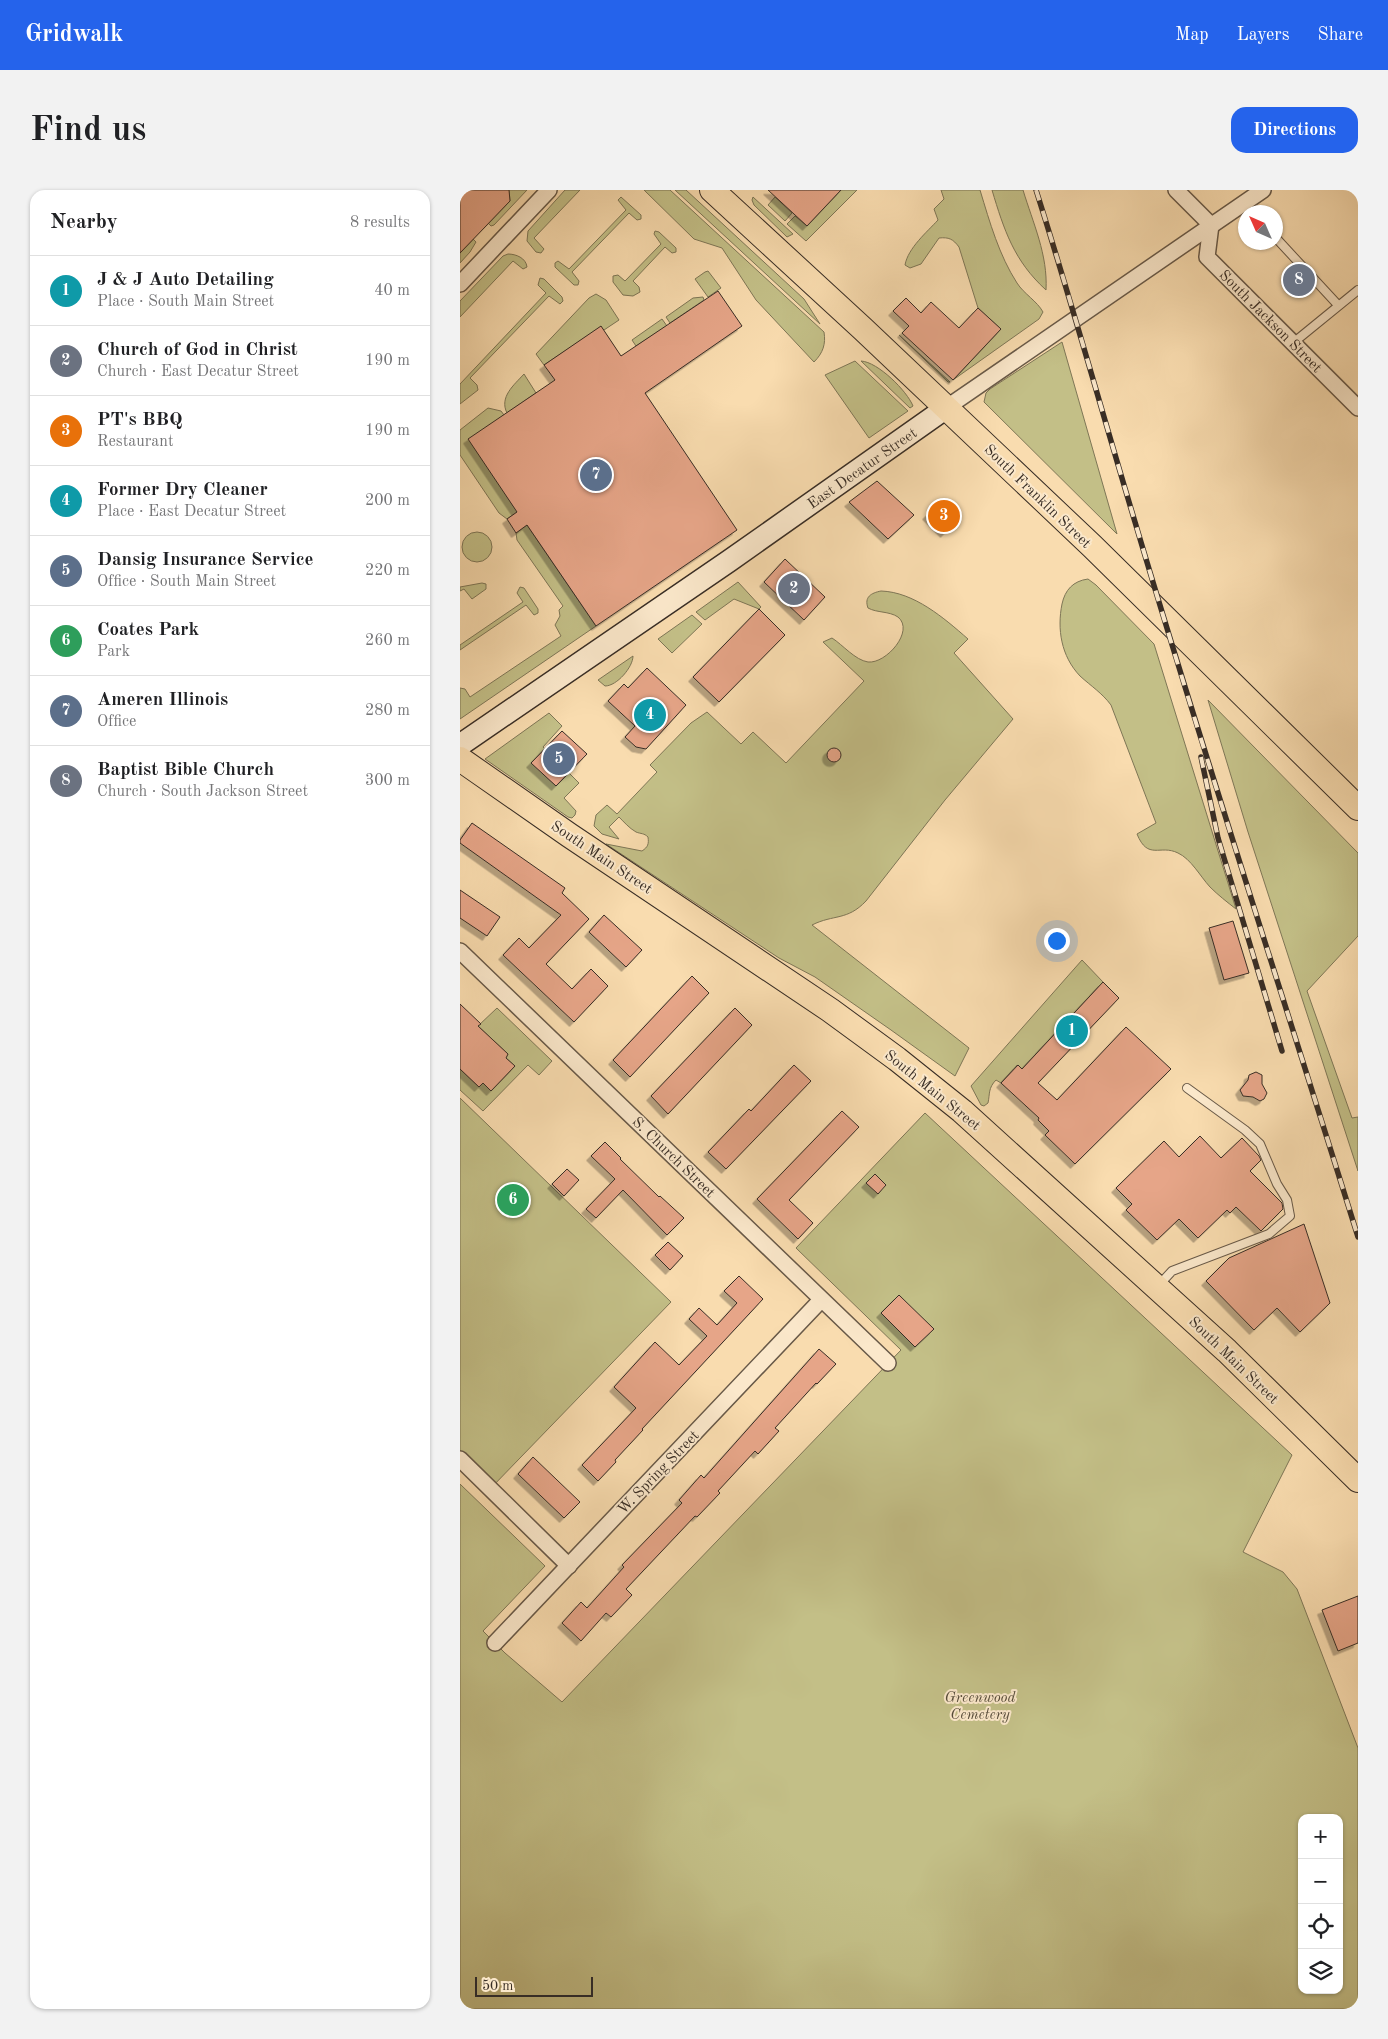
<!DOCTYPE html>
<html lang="en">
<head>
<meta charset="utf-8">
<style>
	:root { --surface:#fff; --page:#f2f2f2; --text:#202124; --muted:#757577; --line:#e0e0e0; --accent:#2563eb }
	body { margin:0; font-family:"Old Standard TT",serif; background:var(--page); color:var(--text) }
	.controls { position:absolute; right:15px; bottom:15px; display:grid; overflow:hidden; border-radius:10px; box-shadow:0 1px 4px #0004 }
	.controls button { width:45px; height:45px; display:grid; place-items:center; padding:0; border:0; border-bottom:1px solid var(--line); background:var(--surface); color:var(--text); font:25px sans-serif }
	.compass { position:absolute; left:778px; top:15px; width:45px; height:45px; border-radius:50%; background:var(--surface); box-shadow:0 1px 4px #0004; rotate:315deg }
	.scale { position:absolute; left:15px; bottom:12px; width:118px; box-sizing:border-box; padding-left:5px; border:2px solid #382d25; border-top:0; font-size:14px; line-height:18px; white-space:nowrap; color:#382d25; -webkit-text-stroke:4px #fbe8cb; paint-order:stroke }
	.you { position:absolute; left:596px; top:750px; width:18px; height:18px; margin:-12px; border:4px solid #fff; border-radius:50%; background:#1a73e8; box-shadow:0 0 0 8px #1a73e833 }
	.badge { display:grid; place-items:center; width:32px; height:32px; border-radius:50%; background:var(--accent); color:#fff; font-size:16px; font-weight:700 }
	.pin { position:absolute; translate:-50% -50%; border:2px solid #fff; box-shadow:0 1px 5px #0006 }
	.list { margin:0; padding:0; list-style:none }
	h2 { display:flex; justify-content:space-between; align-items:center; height:65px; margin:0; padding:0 20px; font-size:21px }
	h2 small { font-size:16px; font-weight:400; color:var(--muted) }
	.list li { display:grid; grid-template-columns:32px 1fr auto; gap:15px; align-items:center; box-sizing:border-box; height:70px; padding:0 20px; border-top:1px solid var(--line) }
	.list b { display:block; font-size:19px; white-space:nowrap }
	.list p { margin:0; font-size:16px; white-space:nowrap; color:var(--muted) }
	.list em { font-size:16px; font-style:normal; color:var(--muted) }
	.icon { flex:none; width:28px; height:28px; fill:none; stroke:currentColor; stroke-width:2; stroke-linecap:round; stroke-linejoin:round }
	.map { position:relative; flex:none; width:898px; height:1819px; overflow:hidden; border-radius:15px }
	header { display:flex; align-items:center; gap:30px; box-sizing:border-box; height:70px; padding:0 25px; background:var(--accent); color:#fff }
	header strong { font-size:24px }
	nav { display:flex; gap:28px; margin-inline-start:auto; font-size:18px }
	.intro { display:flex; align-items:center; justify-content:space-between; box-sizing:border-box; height:120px; padding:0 30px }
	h1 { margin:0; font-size:35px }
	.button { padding:12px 22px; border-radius:15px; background:var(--accent); color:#fff; font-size:18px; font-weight:700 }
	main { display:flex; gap:30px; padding:0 30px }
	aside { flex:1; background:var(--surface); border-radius:15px; box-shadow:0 1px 4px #0004 }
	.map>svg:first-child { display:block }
</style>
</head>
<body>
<header>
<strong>Gridwalk</strong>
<nav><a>Map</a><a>Layers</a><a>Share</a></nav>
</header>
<div class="intro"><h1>Find us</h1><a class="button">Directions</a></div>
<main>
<aside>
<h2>Nearby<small>8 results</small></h2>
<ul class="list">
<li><span class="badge" style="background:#0f9aa8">1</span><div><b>J &amp; J Auto Detailing</b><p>Place · South Main Street</p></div><em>40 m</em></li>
<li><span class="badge" style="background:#6b7280">2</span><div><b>Church of God in Christ</b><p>Church · East Decatur Street</p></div><em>190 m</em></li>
<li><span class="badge" style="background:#e8710a">3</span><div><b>PT's BBQ</b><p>Restaurant</p></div><em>190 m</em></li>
<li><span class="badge" style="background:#0f9aa8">4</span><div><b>Former Dry Cleaner</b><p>Place · East Decatur Street</p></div><em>200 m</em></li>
<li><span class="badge" style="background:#5c6f8a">5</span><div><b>Dansig Insurance Service</b><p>Office · South Main Street</p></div><em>220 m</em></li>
<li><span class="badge" style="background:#2e9e5b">6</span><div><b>Coates Park</b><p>Park</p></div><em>260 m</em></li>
<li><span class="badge" style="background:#5c6f8a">7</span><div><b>Ameren Illinois</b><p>Office</p></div><em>280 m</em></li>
<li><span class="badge" style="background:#6b7280">8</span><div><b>Baptist Bible Church</b><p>Church · South Jackson Street</p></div><em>300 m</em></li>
</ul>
</aside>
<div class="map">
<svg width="898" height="1819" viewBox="0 0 898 1819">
	<defs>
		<filter id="shadow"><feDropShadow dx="-4.5" dy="4.5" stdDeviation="0" flood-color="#0004"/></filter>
	</defs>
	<rect width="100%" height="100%" fill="#f9dcaf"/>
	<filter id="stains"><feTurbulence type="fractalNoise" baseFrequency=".004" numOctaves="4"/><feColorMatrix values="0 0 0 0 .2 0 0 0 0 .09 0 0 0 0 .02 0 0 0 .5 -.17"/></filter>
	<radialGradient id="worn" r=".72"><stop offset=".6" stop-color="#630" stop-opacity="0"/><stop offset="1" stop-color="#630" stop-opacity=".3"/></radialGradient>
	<g fill="#c3bf87" stroke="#7e7656" fill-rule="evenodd">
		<polygon points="49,0 67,0 34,35 31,36 28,33 50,11"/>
		<polygon points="105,0 120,0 74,48 84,59 81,63 76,62 67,51 68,41"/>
		<path d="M184 0H210L364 142C366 154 363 163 354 172L296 110 262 58 234 49Z"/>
		<polygon points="215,0 226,0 344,109 360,134"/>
		<polygon points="381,0 397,0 346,51 327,34 335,26 347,36"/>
		<path d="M481 0H520C530 33 539 65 557 93 564 104 577 111 583 122L579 129 493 190 541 139 518 118 499 57C493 49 489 47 479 48L461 74 450 78 445 75C448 58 467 42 478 30L474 19 484 9Z"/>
		<path d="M532 0H563C573 33 588 65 586 100 554 71 544 40 532 0Z"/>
		<polygon points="161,7 181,25 181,29 177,30 169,23 112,82 119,91 118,95 114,95 95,77 95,73 98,71 109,79 166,20 158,10"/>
		<polygon points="293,7 333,44 327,47 294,15 292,10"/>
		<polygon points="315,7 332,23 325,31 308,15"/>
		<polygon points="195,41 199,42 216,58 216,62 212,63 205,57 173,91 179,97 180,102 173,106 163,105 153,92 153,86 158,85 165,91 201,54 194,44"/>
		<polygon points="13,49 16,52 10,62 0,73 0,63"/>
		<path d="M48 64C56 64 66 68 67 77L63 79 53 71 0 127V111L43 66Z"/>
		<polygon points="248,81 261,98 248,107 235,89 245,82"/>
		<polygon points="80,88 84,89 102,107 103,111 100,114 89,106 10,188 17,195 18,200 0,214 0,194 86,103 78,95"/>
		<polygon points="136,104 146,110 159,130 144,140 141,137 84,175 76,164 129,108"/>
		<polygon points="243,107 244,110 210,133 206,127 233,108"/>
		<polygon points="202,129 207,136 176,156 172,150"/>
		<polygon points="439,145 490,192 488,192"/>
		<polygon points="602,152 657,344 524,212 526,203 530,199"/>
		<polygon points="395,171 448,221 409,248 365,185"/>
		<path d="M401 171C418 172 447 201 453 216L450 218Z"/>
		<path d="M64 184 76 203 47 223C39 207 54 195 64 184Z"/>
		<polygon points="28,218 41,221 44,225 57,322 47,329 39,323 0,265 0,240"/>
		<polygon points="67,335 136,436 0,529 0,498 5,499 10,507 101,446 95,435 100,426 99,420 103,416 57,350 56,343"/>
		<circle cx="17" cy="357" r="15"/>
		<path d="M628 389 636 395 694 454 776 719C767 712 758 705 750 697 740 686 731 669 718 663 700 654 688 671 677 644L696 633 651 515C642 503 631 496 620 486 601 466 597 439 602 414 605 400 613 391 628 389Z"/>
		<polygon points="278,392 301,417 299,419 274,409 245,430 236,422"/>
		<polygon points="22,393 26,394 26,399 12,409 4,399 0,401 0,397"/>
		<polygon points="60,397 64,398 78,419 78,423 74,425 66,415 0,460 0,455 63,412 57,403"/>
		<path d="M421 401C454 402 484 428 508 449L494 463 553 529 485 610 406 711C387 731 374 724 352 735L509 858 495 886 431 840 355 787 319 768 146 654 182 661C188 657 189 654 188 647 184 643 181 644 176 642 169 638 164 632 159 627L149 637 159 649 142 644 134 636 136 625 147 615 157 624 197 582 190 575 231 533 247 522 281 554 293 542 326 573 404 491 363 452 372 448C383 455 395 470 408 472 426 474 455 441 438 427 429 421 417 423 408 418 404 407 411 403 421 401Z"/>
		<polygon points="232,425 242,434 212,463 198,449"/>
		<path d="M173 466C173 477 157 496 145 496L138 490Z"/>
		<polygon points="748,510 898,663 898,746 847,801 892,928 898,927 898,981 788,642"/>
		<polygon points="89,523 102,536 83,557 85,559 72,573 96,596 109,583 119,593 104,608 116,621 115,625 112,628 108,627 25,569"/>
		<path d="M622 770 643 792 562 879 557 875 541 893 536 890C528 898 530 904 528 913L524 916 521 915 511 896Z"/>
		<polygon points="37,818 92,871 79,885 68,875 23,921 0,900 0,879 19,897 23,893 31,901 55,876 46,868 48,864 18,836"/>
		<polygon points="0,908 211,1112 30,1299 0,1270"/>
		<path d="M465 923 832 1265 783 1362 823 1382 837 1399 898 1558V1819H0V1294L85 1376 23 1441 45 1463 102 1512 441 1160 336 1058ZM842 1628H879V1800H842Z"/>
	</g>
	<g fill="#e6a588" stroke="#382d25" filter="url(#shadow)">
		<polygon points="0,0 49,0 50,11 0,63"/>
		<polygon points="308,0 381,0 347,36"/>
		<polygon points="258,101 282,136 185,203 277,340 136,436 67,335 56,343 47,329 57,322 8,249 95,190 84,175 141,136 161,166"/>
		<polygon points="446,108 461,123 471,112 499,138 518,118 541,139 493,190 442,143 449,136 433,121"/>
		<polygon points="417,291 454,325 428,349 389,312"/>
		<polygon points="483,310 500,327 485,343 467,325"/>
		<polygon points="325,369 365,407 344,430 304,392"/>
		<polygon points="299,419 325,445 259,512 233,487"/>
		<polygon points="187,478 226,515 186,559 176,557 165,547 175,536 148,511 164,494 168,498"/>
		<polygon points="102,541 127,564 96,596 71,573"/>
		<circle cx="374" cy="565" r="7"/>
		<polygon points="12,633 105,698 102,703 129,729 86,774 112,799 131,779 148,796 114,832 43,765 59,748 69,758 101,725 0,653 0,650"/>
		<polygon points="0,700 40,727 27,746 0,728"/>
		<polygon points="144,725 182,760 166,777 129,742"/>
		<polygon points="773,731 789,783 764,790 749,738"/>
		<polygon points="232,786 249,803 170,887 153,870"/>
		<polygon points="643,792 659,808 578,893 597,910 666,837 711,879 615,974 585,945 589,941 578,930 579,928 541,893 558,875 562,879"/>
		<polygon points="0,814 21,834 18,836 48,864 46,868 55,876 31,901 23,893 19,897 0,879"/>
		<polygon points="275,818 292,835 208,924 191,906"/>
		<polygon points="334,875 351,891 266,979 248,962 289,919 291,921"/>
		<polygon points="796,882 802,885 802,894 807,903 804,909 800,911 793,907 783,906 780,900 788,890 789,885"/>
		<polygon points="382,921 399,937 329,1010 353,1033 338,1049 297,1009"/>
		<polygon points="740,946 761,968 782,948 799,966 801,970 790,981 822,1013 823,1019 801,1041 776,1017 770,1023 767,1020 738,1048 719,1029 697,1050 666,1020 672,1014 656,998 704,951 719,967"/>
		<polygon points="145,952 161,968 160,969 199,1007 200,1006 224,1028 207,1045 163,1000 136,1028 126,1019 155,989 131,966"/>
		<polygon points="107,979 119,990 104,1006 92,994"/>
		<polygon points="415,984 426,995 418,1004 406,993"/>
		<polygon points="844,1034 870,1113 840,1142 817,1118 794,1140 746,1091 769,1068"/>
		<polygon points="208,1052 223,1066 210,1080 195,1065"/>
		<polygon points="279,1086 303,1109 182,1239 183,1240 155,1270 156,1272 138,1291 122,1275 176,1218 154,1197 195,1152 219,1175 247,1146 229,1129 239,1118 257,1135 277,1113 264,1101"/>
		<polygon points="439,1105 474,1139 455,1157 421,1123"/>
		<polygon points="359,1159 376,1174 357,1194 356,1193 315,1238 319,1241 298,1264 295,1261 258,1301 260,1303 237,1327 235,1326 166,1399 172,1405 151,1427 146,1423 121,1451 102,1433 121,1412 127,1418 164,1377 162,1375 222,1313 219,1310 241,1285 244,1288"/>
		<polygon points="73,1267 120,1312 104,1328 58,1284"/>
		<polygon points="898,1406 898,1453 878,1461 862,1420"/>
	</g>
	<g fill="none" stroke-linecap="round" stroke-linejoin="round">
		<g stroke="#685948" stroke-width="10">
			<g id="lane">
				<polyline points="816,48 878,115"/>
				<polyline points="833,153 898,100"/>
				<polyline points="698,1096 712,1081 809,1044 830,1026 827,1010 817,994 800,954 785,940 727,898"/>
			</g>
		</g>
		<g stroke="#685948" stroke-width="18">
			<g id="street">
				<polyline points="716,0 751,35 747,67 898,218"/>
				<polyline points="0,94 89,0"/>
				<polyline points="486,218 803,0"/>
				<polyline points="0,761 428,1173"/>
				<polyline points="0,1269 109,1376"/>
				<polyline points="35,1453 361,1110"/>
			</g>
		</g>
		<g stroke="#382d25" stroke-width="24">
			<polyline id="secondary" points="0,555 269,371 486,218"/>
		</g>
		<g stroke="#382d25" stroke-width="26">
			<g id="primary">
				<polyline points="252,0 403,139 632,356 898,618"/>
				<polyline points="0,569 109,645 370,820 437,869 502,921 767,1161 898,1290"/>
			</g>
		</g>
		<use href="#lane" stroke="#fbe8cb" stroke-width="8"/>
		<use href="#street" stroke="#fbe8cb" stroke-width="15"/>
		<use href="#secondary" stroke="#fbe8cb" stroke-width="21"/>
		<use href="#primary" stroke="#f9dcaf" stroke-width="24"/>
		<g stroke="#382d25" stroke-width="5.5">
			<g id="rail">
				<path d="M576 0C611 110 642 222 675 332 746 572 824 809 898 1047"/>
				<polyline points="741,567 758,648 822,861"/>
			</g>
		</g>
		<use href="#rail" stroke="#fbe8cb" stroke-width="4" stroke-dasharray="11" stroke-linecap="butt"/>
	</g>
	<g text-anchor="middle" stroke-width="4" stroke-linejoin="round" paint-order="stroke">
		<g font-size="15" fill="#382d25" stroke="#fbe8cb">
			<text transform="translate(811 131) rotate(45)" y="5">South Jackson Street</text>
			<text transform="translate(402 278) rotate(-35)" y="5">East Decatur Street</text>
			<text transform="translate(578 306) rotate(44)" y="5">South Franklin Street</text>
			<text transform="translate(142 667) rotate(34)" y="5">South Main Street</text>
			<text transform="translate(473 900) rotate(39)" y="5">South Main Street</text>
			<text transform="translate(214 967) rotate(44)" y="5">S. Church Street</text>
			<text transform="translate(774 1170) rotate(44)" y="5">South Main Street</text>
			<text transform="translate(198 1282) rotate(-46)" y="5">W. Spring Street</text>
		</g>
		<g font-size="15" font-style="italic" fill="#544a39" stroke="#fbe8cb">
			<text x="520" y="1512">Greenwood<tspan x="520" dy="17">Cemetery</tspan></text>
		</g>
	</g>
	<rect width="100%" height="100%" filter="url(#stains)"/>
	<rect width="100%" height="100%" fill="url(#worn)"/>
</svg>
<div class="controls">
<button>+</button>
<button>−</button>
<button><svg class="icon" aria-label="locate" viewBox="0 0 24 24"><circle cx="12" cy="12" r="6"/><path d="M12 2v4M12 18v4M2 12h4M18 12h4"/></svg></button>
<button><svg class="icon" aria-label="layers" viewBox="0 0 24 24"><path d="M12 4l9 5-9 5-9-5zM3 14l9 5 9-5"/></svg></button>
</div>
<svg class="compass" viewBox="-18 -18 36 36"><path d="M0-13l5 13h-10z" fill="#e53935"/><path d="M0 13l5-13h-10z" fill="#757577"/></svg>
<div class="scale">50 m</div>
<div class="you"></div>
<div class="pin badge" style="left:612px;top:841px;background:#0f9aa8">1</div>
<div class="pin badge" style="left:334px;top:399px;background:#6b7280">2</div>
<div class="pin badge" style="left:484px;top:326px;background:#e8710a">3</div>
<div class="pin badge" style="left:190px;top:525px;background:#0f9aa8">4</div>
<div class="pin badge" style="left:99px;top:569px;background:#5c6f8a">5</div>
<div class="pin badge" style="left:53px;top:1010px;background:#2e9e5b">6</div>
<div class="pin badge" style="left:136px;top:285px;background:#5c6f8a">7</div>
<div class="pin badge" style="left:839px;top:90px;background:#6b7280">8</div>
</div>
</main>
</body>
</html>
